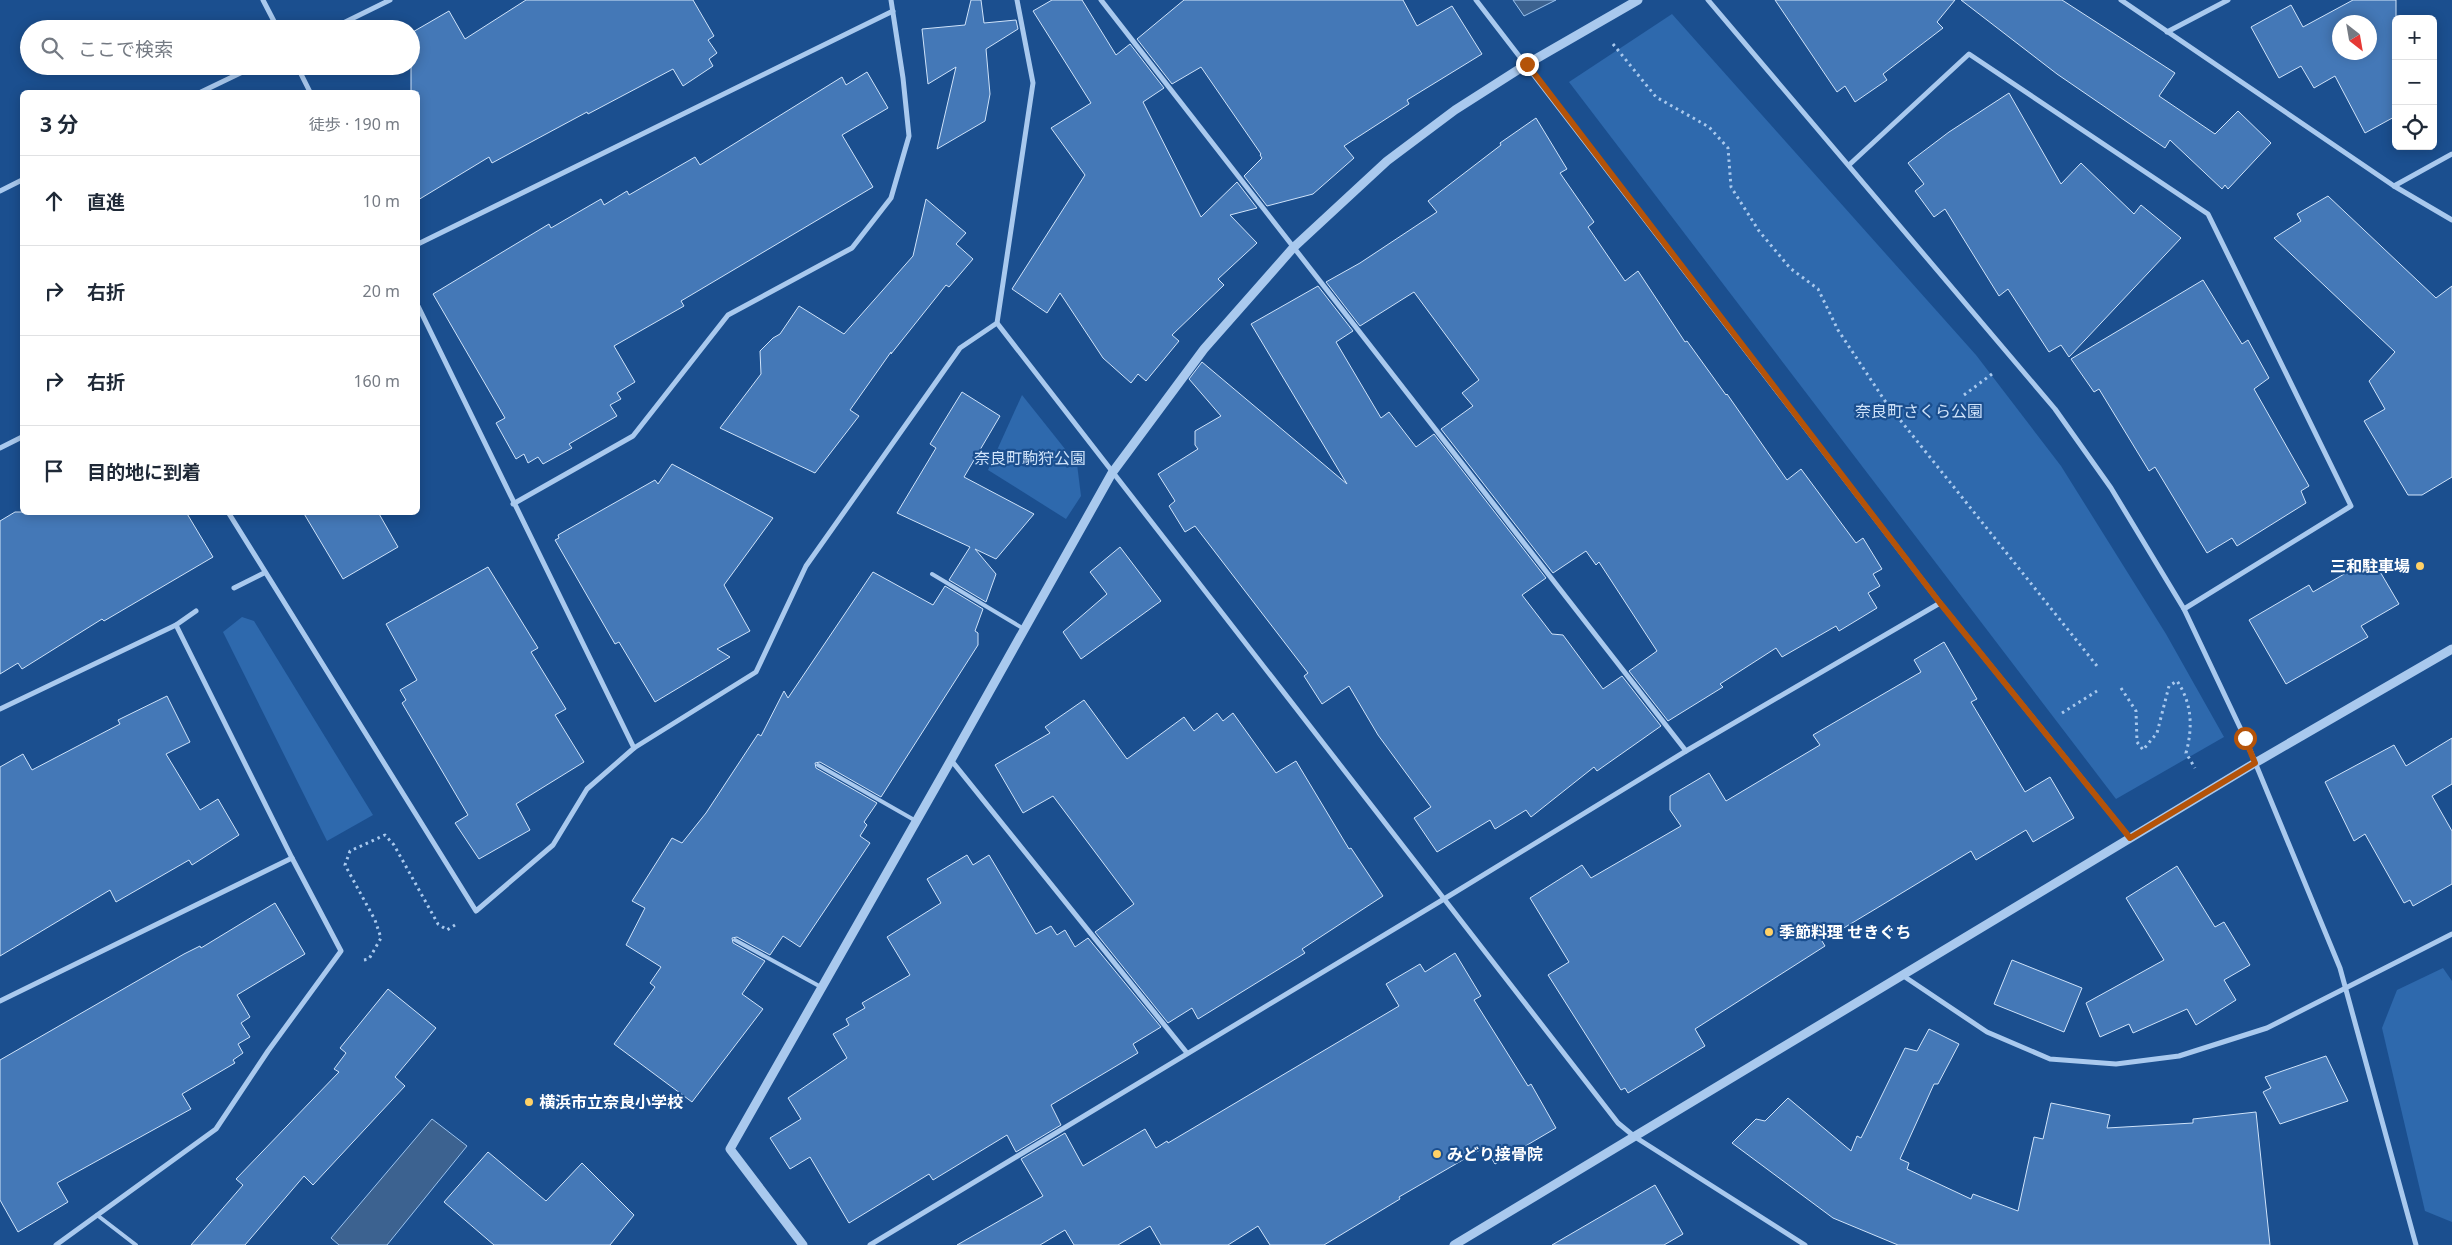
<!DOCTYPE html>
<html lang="ja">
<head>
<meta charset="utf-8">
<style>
	:root { --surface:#fff; --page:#f2f2f3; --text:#1f2937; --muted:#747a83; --line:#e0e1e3 }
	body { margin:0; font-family:"Noto Sans","Noto Sans JP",sans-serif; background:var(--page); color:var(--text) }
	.controls { position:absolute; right:15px; top:15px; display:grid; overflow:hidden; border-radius:8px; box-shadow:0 2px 12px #0003 }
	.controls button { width:45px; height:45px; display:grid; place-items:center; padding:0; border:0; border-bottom:1px solid var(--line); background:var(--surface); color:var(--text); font:25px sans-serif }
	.compass { position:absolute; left:2332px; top:15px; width:45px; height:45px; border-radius:50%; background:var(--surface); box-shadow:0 2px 12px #0003; rotate:149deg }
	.stop { position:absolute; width:15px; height:15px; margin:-11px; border:4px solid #b45309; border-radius:50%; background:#fff }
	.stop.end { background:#b45309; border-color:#fff; box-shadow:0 1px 5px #0008 }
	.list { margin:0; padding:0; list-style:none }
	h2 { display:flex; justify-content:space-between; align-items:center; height:65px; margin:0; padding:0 20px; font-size:21px }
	h2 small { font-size:16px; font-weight:400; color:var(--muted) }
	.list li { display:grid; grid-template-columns:32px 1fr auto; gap:15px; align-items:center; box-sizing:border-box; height:90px; padding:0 20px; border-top:1px solid var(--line) }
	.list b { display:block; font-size:19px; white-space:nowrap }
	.list em { font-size:16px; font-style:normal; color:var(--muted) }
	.icon { flex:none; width:28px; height:28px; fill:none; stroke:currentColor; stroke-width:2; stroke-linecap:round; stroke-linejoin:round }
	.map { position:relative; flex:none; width:2452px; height:1245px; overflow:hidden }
	.search { position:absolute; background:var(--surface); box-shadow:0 2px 12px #0003; left:20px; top:20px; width:400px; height:55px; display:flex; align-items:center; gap:12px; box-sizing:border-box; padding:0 18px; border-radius:28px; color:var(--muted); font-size:19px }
	.panel { position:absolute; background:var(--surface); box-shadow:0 2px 12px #0003; left:20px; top:90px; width:400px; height:425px; border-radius:8px }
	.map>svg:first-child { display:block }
</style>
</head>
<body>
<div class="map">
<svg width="2452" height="1245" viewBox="0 0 2452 1245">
	<rect width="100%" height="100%" fill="#1b4f8f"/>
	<g fill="#2e69ad">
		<polygon points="1672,14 1976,355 2061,466 2166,634 2224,737 2116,799 1569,82"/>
		<polygon points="1022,395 1077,464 1081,496 1066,519 988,470"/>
		<polygon points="242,617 254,621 373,815 327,841 223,632"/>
		<polygon points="2443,968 2452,981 2452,1222 2425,1211 2382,1028 2397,990"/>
	</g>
	<g fill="#3c6290" stroke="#9cc4f0">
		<polygon points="1513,0 1556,0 1524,16"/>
		<polygon points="432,1119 467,1146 387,1245 339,1245 331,1238"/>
	</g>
	<g fill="#4478b7" stroke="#cfe3fa" fill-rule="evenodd">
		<polygon points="526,0 693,0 714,36 708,40 717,53 709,59 713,66 683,86 673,69 588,114 587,112 492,163 489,157 418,200 418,92 411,92 411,33 449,11 465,39"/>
		<polygon points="971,0 981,0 984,23 1016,20 1018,29 986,49 990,94 985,121 937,149 956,67 928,84 922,29 965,25"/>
		<polygon points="1052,0 1082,0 1116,55 1130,44 1164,88 1143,102 1201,217 1237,182 1257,208 1230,215 1257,243 1218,279 1224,285 1172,335 1179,341 1146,381 1138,374 1131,383 1103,358 1060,293 1047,313 1012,289 1085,175 1051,128 1091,103 1033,11"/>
		<polygon points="1184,0 1403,0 1417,26 1452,6 1482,54 1407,100 1409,104 1344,146 1354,158 1313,194 1267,206 1244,176 1262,158 1260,155 1261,154 1201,67 1172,84 1137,39"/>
		<polygon points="1775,0 1955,0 1937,22 1943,28 1883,74 1887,80 1855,102 1845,86 1837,92"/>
		<polygon points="1961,0 2062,0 2175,73 2159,96 2215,134 2238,111 2271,143 2228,189 2225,185 2222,189 2170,140 2165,148 2057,74"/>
		<path d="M2353 0H2396V116L2365 133 2335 76 2314 88 2301 66 2279 78 2251 27 2291 5 2303 27ZM2340 22H2370V52H2340Z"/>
		<polygon points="867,72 888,108 842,135 873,187 681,301 684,306 614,346 635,382 617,393 621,399 610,405 617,416 569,444 572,448 543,464 538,457 528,463 524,454 516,459 496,423 505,418 433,294 549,224 551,228 601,199 604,205 627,191 629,195 695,157 700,165 842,77 846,85"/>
		<polygon points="2009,93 2061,184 2081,163 2134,214 2141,205 2181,238 2069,357 2061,345 2049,352 2008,289 1999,296 1945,209 1934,217 1915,191 1924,184 1908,163 1949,132"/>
		<polygon points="1536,118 1567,169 1560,173 1594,222 1588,227 1625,281 1638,271 1685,342 1687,341 1726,395 1727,394 1787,480 1801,469 1856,543 1863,538 1882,569 1873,574 1880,586 1868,593 1877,608 1839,631 1836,626 1782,657 1776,648 1720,684 1723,687 1668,721 1629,671 1657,651 1599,562 1596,565 1586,551 1553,573 1441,429 1473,406 1462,393 1479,380 1414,292 1360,326 1326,282 1360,263 1437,212 1428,201 1501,145 1500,143"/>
		<polygon points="2328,196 2436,298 2452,286 2452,477 2422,495 2408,495 2364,421 2385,409 2369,381 2395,352 2274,238 2301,221 2297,214"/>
		<polygon points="926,199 966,233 956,244 973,259 949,287 946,285 891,354 891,352 850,410 859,416 815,473 720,428 761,374 760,351 773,338 780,334 799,306 844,334 913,256"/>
		<polygon points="2203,280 2242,344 2248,340 2269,378 2254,389 2309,486 2301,491 2306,503 2237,546 2232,538 2207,553 2155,467 2149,471 2099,389 2094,392 2071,359"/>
		<polygon points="1318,286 1353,331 1336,342 1381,418 1389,412 1416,447 1434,434 1546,578 1522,595 1552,634 1563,635 1603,689 1622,676 1661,726 1597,771 1594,767 1531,817 1526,810 1495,829 1490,820 1437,852 1414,818 1431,807 1378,735 1349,686 1322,704 1304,676 1308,673 1195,526 1185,532 1169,506 1175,501 1158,474 1198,449 1195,445 1195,431 1221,416 1189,379 1202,362 1347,484 1251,324"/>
		<polygon points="962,392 1000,416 964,477 1034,514 996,559 975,549 996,574 986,602 949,580 970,547 897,513 936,448 930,444"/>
		<polygon points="672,464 773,518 724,585 750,631 717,649 730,657 655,702 619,642 615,644 555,540 559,538 558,535 655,480 658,484"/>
		<polygon points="15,512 186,512 213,557 104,621 102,619 22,669 18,663 0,674 0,521"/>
		<polygon points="303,512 378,512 398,547 343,579"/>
		<polygon points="1120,547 1161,601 1081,659 1063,632 1107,594 1090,572"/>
		<polygon points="2372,558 2399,604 2361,626 2368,637 2286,684 2249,620 2309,585 2313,592"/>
		<polygon points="488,567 538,648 531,652 566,709 555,715 584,762 516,804 530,830 479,859 455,823 468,815 402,703 406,700 400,690 417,680 386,624"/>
		<polygon points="873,572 933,605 945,586 983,609 975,631 978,633 978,645 881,797 820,762 815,763 816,768 877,803 864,822 867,825 860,836 870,843 800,947 783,936 770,955 737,937 732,938 733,943 765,961 742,994 763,1009 692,1102 614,1044 655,987 650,983 661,967 626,945 645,908 632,901 672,838 682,843 706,813 758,734 761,736 784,691 788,698"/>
		<polygon points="1944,642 1977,699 1971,702 2025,792 2050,777 2074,818 2033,842 2026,830 1976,860 1971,851 1882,905 1822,941 1825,946 1695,1029 1705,1046 1628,1093 1625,1088 1621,1090 1548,975 1569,962 1530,898 1582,865 1591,878 1681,826 1670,810 1670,796 1709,773 1726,801 1820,745 1813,735 1921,672 1914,660"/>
		<polygon points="167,696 190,742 166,754 200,810 218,799 239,835 192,865 189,860 116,902 110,890 0,956 0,767 23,754 32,770 120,724 118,720"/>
		<polygon points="1084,700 1127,759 1184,717 1194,731 1217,713 1223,721 1233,713 1276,773 1296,761 1349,849 1351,848 1383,896 1302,949 1305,953 1198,1019 1192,1008 1168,1023 1095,932 1134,904 1053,796 1023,813 995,765 1050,733 1045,727"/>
		<polygon points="2452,738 2452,784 2432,796 2452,831 2452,884 2413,906 2410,900 2404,903 2365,834 2354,841 2325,782 2394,745 2406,766"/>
		<polygon points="967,855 973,865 989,855 1036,934 1051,926 1057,935 1065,930 1075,947 1088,938 1161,1027 1133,1044 1138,1053 1051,1105 1061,1125 1016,1152 1007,1135 933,1180 929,1174 849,1223 810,1157 790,1169 770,1138 801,1119 788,1098 847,1058 833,1034 849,1025 846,1019 865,1008 862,1003 910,975 887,937 941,903 927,879"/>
		<polygon points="2177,866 2215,927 2224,922 2250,965 2224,980 2236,1000 2196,1025 2187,1009 2133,1033 2129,1024 2100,1037 2086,1003 2164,960 2126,898"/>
		<polygon points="275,903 305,954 237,995 250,1017 241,1023 250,1037 238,1044 243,1053 233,1060 235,1063 182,1094 191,1109 57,1183 68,1202 18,1232 0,1200 0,1060 184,954 200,946 201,948"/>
		<polygon points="1455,953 1481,996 1474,1000 1528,1086 1531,1084 1556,1128 1495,1164 1485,1147 1399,1197 1400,1199 1324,1245 1270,1245 1258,1226 1228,1245 1161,1245 1150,1226 1118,1245 1074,1245 1065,1230 1040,1245 957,1245 1043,1196 1021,1159 1065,1133 1083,1166 1145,1129 1156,1148 1167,1141 1168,1143 1399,1006 1386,984 1420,964 1425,972"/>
		<polygon points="2012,960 2082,988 2064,1032 1994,1004"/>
		<polygon points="388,989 436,1028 395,1077 405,1086 313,1185 304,1176 245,1245 191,1245 243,1185 236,1179 339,1072 334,1069 346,1053 340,1048"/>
		<polygon points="1929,1029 1959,1044 1938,1084 1934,1084 1900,1159 1909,1163 1907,1169 1971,1199 1973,1194 2018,1211 2034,1137 2043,1139 2051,1103 2110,1115 2107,1128 2193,1123 2193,1119 2256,1112 2270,1245 1898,1245 1833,1218 1732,1143 1756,1119 1765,1121 1788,1098 1851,1151 1857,1136 1861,1138 1905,1048 1917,1051"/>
		<polygon points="2326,1056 2348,1101 2280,1124 2263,1092 2271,1088 2265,1077"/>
		<polygon points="488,1152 546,1201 582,1163 634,1215 610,1245 494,1245 444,1202"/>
		<polygon points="1655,1185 1683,1234 1664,1245 1552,1245"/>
	</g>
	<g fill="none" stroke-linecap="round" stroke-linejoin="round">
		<g stroke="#a9c9ee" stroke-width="3" stroke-dasharray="2.5 4" stroke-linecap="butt">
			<polyline points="1613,44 1656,97 1709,127 1728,148 1731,187 1759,231 1790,268 1818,289 1838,330 1885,401 2097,666"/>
			<polyline points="1964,395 1992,374"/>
			<path d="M2121 688 2136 711 2137 742 2143 750 2157 733 2169 686 2177 681C2192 703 2193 727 2186 753L2195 768"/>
			<polyline points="2062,713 2097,691"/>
			<polyline points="364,960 369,959 381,938 375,920 345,865 350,851 385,835 394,845 438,924 447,930 455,925"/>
		</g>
		<g stroke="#a9c9ee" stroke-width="4">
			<polyline points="932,574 1024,629"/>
			<polyline points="818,765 916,821"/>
			<polyline points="735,940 821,987"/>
			<polyline points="97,1215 136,1245"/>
		</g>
		<g stroke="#a9c9ee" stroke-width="5">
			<polyline points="263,0 278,29"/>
			<polyline points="1101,0 1686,751"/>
			<polyline points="1476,0 1940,603 2130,838"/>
			<polyline points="1708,0 2055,409 2111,488 2184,609 2245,738 2340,968 2416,1245"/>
			<polyline points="2121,0 2394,186 2452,220"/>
			<polyline points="331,29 390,0"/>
			<polyline points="2167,32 2228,0"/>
			<polyline points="297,66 310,92"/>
			<polyline points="201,92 255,66"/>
			<polyline points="1849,165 1969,54 2208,214 2351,506 2184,609"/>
			<polyline points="2394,186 2452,154"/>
			<polyline points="0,191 22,180"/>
			<polyline points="418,244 893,11"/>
			<polyline points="418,306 634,748"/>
			<polyline points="997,323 1618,1123 1635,1137 1805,1245"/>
			<polyline points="0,448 22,437"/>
			<polyline points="513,504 633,436 728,315 852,248 891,198 909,136 903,78 891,0"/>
			<polyline points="228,512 476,911 553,845 587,789 634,748 756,672 806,566 960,348 997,323 1033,83 1017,0"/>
			<polyline points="234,588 264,573"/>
			<polyline points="176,625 292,858"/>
			<polyline points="0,709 176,625 196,611"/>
			<polyline points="951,760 1187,1053"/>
			<polyline points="1902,975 1987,1032 2050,1059 2116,1064 2179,1056 2267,1028 2452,934"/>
			<polyline points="0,1001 292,858 341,951 268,1051 216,1129 56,1245"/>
			<polyline points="870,1245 1444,899 1686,751 1940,603"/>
		</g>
		<g stroke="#a9c9ee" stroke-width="9">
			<polyline points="803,1245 730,1149 951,760 1112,473 1204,349 1293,248 1387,161 1455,110 1527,64 1638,0"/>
			<polyline points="1454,1245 2255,763 2452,649"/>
		</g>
	</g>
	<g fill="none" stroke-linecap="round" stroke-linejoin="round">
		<polyline stroke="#b45309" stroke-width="6" points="1527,64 1940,603 2130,838 2255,763 2245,738"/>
	</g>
	<g fill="#ffd166" stroke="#1b4f8f" stroke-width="2">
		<circle cx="2420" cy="566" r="5"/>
		<circle cx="1769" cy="932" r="5"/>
		<circle cx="529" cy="1102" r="5"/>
		<circle cx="1437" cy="1154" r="5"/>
	</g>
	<g text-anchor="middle" stroke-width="4.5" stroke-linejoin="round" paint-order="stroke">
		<g font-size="16" fill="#cfe3fa" stroke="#1b4f8f">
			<text x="1919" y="417">奈良町さくら公園</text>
			<text x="1030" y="464">奈良町駒狩公園</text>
		</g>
		<g font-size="16" font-weight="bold" fill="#fff" stroke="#1b4f8f" text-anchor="start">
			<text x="2410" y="572" text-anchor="end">三和駐車場</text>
			<text x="1779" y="938">季節料理 せきぐち</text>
			<text x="539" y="1108">横浜市立奈良小学校</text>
			<text x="1447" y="1160">みどり接骨院</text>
		</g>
	</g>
</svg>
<div class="controls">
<button>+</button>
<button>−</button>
<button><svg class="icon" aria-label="locate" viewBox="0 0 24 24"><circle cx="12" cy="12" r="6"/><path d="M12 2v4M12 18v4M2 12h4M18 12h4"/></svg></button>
</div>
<svg class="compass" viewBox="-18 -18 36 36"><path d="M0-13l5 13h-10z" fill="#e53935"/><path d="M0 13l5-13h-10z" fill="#747a83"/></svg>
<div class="stop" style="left:2245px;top:738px"></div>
<div class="stop end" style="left:1527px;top:64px"></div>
<div class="search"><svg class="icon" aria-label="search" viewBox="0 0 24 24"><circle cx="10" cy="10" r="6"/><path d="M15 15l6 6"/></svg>ここで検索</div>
<section class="panel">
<h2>3 分<small>徒歩 · 190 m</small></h2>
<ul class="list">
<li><svg class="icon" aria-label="ahead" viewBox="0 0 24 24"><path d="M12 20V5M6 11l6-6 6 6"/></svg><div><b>直進</b></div><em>10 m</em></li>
<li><svg class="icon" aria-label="right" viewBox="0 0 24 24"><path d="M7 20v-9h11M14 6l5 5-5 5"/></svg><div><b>右折</b></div><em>20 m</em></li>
<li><svg class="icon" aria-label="right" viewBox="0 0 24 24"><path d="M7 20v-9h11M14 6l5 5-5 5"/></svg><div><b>右折</b></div><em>160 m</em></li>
<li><svg class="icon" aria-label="arrive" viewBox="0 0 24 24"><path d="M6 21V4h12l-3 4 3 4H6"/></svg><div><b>目的地に到着</b></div></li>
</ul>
</section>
</div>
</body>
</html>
